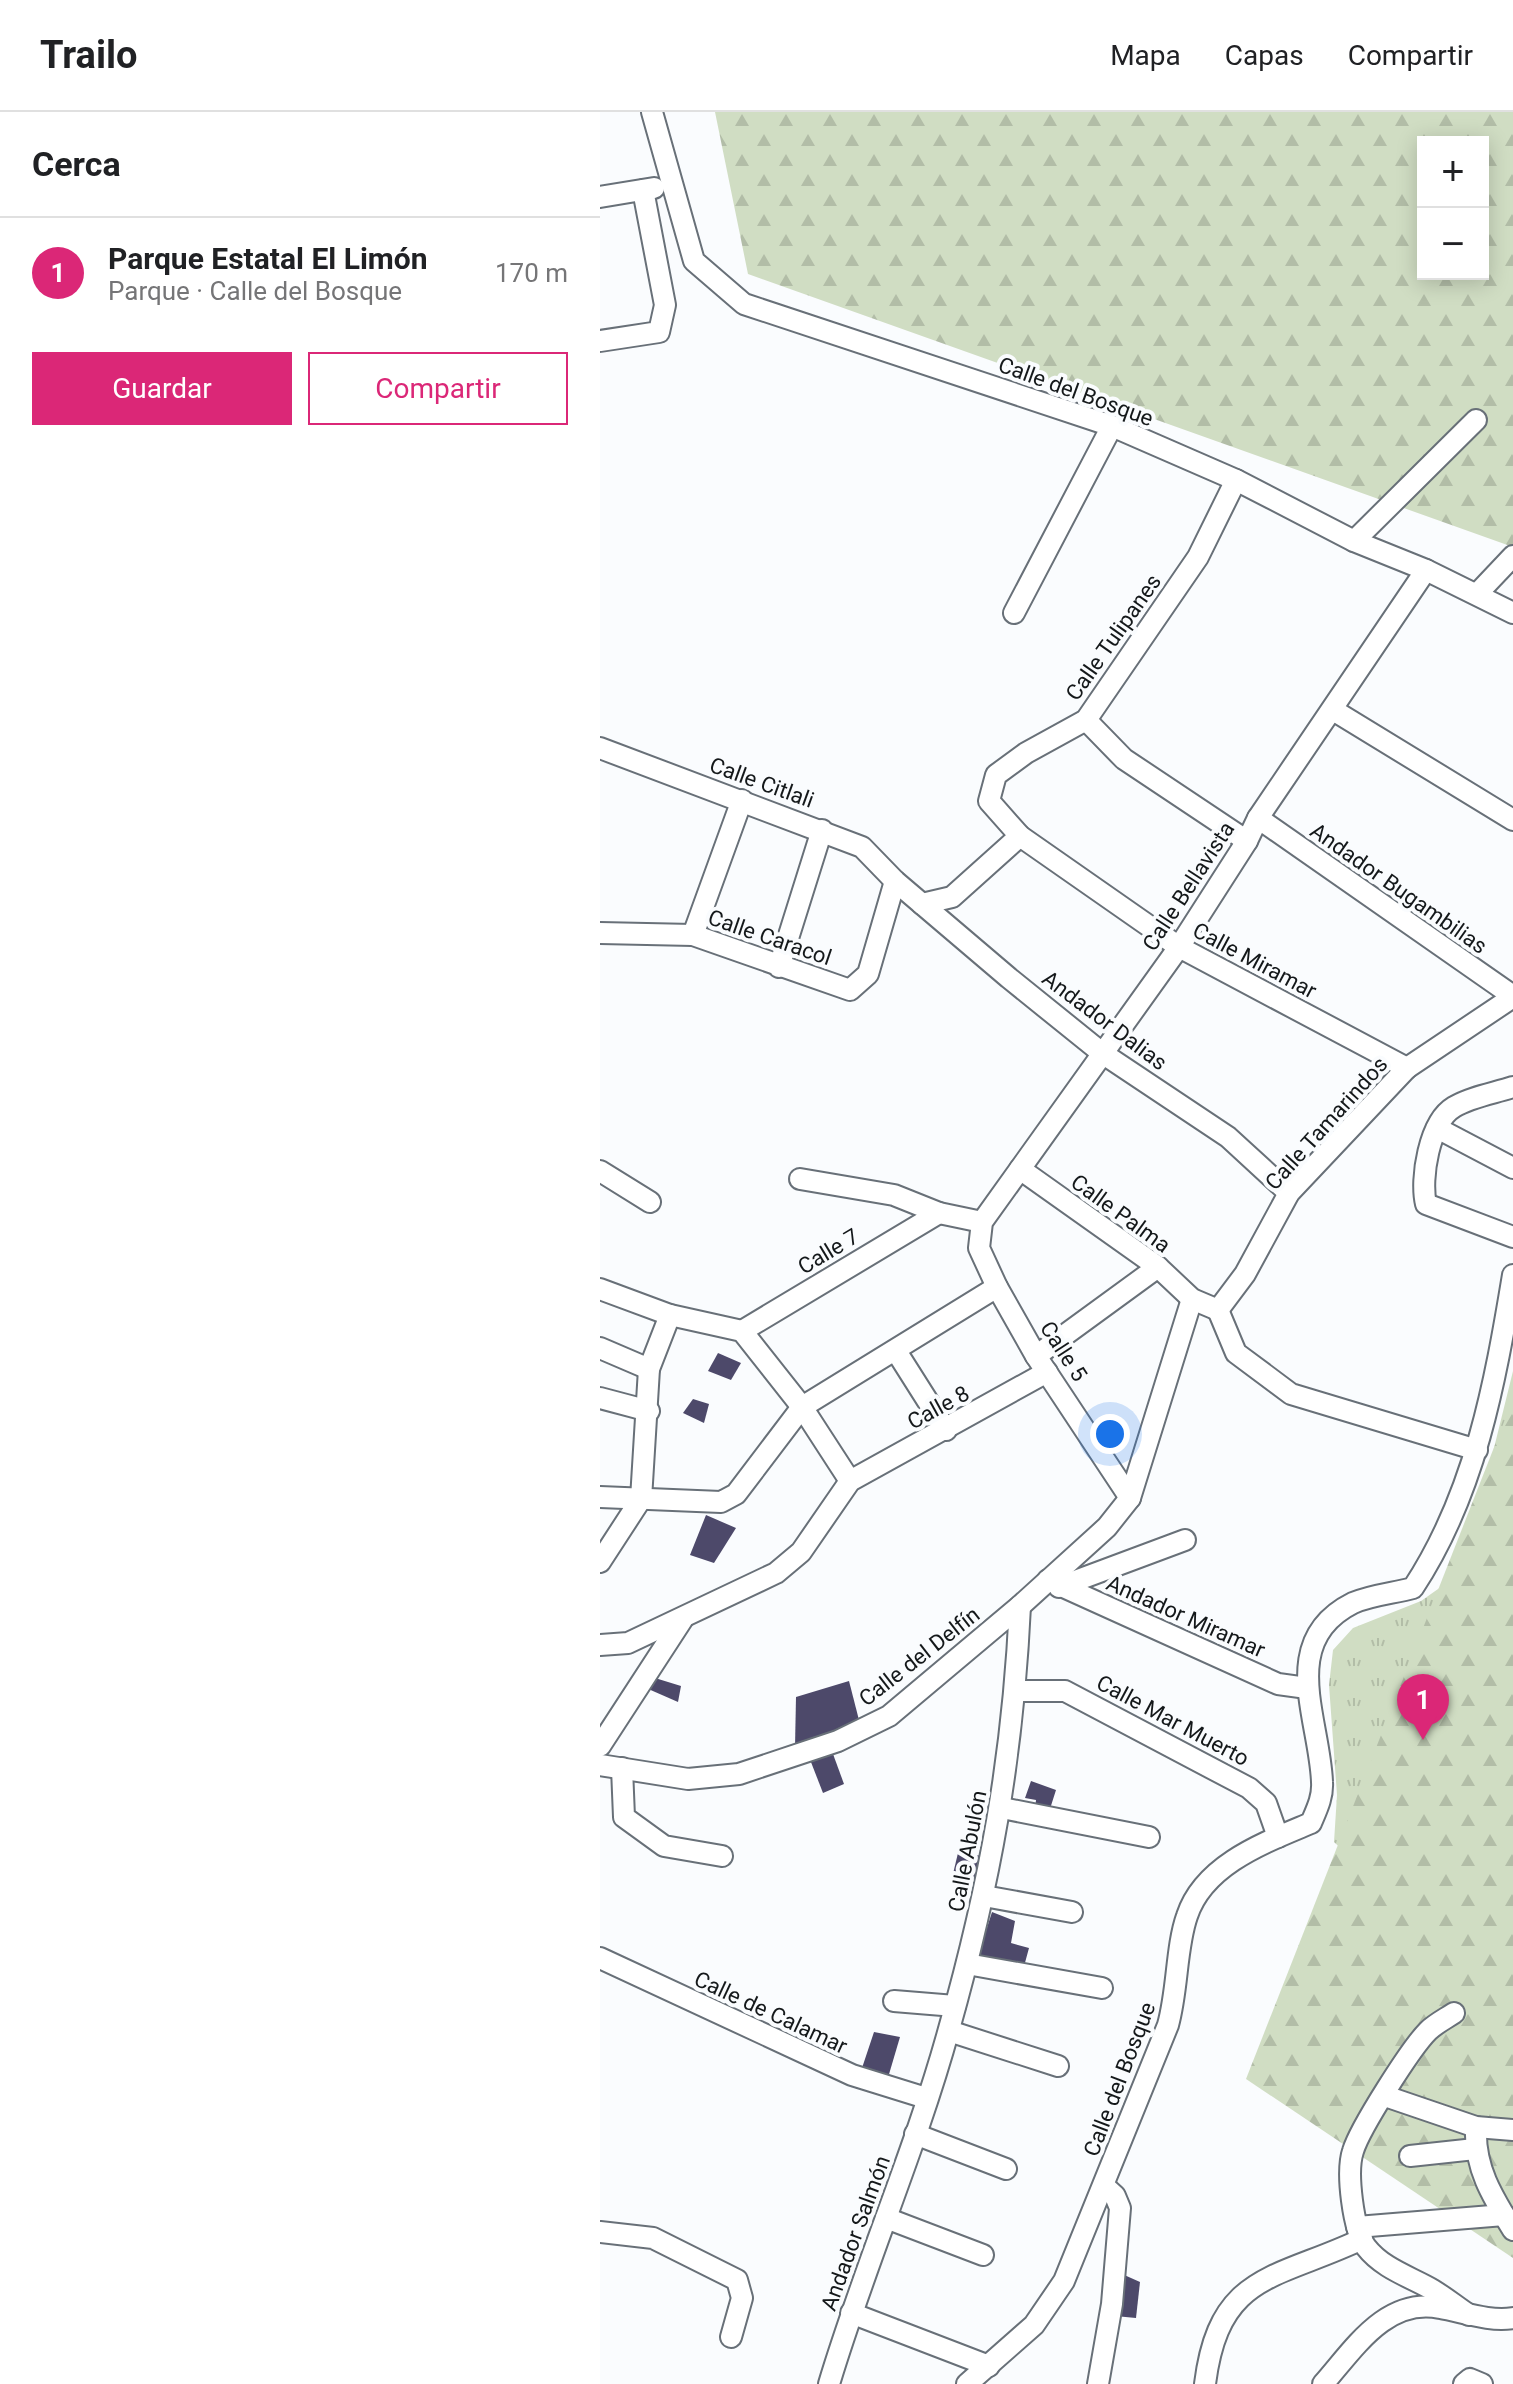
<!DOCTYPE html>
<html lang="es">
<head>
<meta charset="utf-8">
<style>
	:root { --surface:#fff; --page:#f6f6f6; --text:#202124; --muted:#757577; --line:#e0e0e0; --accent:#db2777 }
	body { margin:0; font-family:Roboto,sans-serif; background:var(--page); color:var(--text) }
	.controls { position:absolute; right:24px; top:24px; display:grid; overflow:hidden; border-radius:0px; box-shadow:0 4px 20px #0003 }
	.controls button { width:72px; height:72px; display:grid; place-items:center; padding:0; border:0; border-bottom:2px solid var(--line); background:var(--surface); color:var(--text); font:40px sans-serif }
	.you { position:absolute; left:510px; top:1322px; width:28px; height:28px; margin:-20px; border:6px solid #fff; border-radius:50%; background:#1a73e8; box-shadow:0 0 0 12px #1a73e833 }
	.badge { display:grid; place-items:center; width:52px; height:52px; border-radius:50%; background:var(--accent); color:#fff; font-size:26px; font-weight:700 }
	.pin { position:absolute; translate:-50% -66px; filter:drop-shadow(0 2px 4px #0008) }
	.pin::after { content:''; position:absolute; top:42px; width:28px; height:24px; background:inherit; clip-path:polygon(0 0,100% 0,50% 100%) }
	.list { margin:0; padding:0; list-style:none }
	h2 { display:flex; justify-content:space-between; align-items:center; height:104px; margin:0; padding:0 32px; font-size:34px }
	h2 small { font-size:26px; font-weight:400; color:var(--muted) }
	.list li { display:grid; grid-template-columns:52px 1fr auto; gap:24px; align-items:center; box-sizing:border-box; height:112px; padding:0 32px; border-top:2px solid var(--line) }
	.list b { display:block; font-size:30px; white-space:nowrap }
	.list p { margin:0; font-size:26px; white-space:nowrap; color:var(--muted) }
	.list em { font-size:26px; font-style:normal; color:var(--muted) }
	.actions { display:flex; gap:16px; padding:24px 32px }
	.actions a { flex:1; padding:18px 0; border:2px solid var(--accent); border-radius:0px; text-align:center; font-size:28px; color:var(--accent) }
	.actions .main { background:var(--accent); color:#fff }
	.map { position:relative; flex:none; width:913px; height:2272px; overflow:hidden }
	header { display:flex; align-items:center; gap:48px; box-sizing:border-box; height:112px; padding:0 40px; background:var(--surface); border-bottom:2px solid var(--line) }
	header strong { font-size:38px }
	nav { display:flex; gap:44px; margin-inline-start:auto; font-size:28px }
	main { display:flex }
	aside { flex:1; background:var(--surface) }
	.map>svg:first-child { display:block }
</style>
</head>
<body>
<header>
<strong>Trailo</strong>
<nav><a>Mapa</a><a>Capas</a><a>Compartir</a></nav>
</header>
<main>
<aside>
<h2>Cerca<small></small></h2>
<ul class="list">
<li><span class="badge">1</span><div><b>Parque Estatal El Limón</b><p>Parque · Calle del Bosque</p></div><em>170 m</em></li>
</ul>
<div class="actions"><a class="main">Guardar</a><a>Compartir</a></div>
</aside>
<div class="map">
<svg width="913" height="2272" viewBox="0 0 913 2272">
	<defs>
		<pattern id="grass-tufts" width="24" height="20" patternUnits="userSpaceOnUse" patternTransform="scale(2)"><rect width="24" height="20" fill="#d0ddc3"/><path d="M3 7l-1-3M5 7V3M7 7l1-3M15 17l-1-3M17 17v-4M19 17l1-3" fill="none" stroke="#b2bda7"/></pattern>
		<pattern id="forest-firs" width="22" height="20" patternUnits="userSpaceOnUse" patternTransform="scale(2)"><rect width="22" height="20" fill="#d0ddc3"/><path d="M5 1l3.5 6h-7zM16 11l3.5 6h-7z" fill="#b2bda7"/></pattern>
	</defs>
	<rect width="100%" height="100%" fill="#fafcfe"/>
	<polygon fill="url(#grass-tufts)" points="913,1259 913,1936 815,1806 734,1730 737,1683 729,1573 733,1538 753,1516 821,1489 848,1470 874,1417"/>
	<g fill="url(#forest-firs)" fill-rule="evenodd">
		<path d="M115 0H913V435L148 162ZM823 30H883V162H823Z"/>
		<polygon points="913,1287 913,2146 646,1967"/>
	</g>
	<g fill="#4d496a">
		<polygon points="118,1241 141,1251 131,1268 108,1259"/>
		<polygon points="93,1287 109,1292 104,1311 83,1301"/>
		<polygon points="106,1403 136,1416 114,1451 90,1443"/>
		<polygon points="55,1566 81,1574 78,1590 46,1576"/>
		<polygon points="249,1569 260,1612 195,1635 196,1585"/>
		<polygon points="233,1642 244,1672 223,1681 209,1645"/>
		<polygon points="431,1669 456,1678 449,1700 435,1697 436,1688 425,1686"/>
		<polygon points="358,1741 384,1744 381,1768 352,1766"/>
		<polygon points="392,1800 415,1809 411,1831 429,1836 423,1858 377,1847"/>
		<polygon points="274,1920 300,1925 287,1969 261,1959"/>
		<polygon points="522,2162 540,2170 536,2206 515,2204"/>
	</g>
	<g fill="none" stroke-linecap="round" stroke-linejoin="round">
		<g stroke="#687078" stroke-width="24">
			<g id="minor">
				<polyline points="52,0 94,149 144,192 512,314 636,368 754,429 826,458 913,501"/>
				<polyline points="0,85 54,76"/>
				<polyline points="0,229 59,220 65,193 43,78"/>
				<polyline points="636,368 598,445 486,608 426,641 396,663 389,689 420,724 579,835 807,956"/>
				<polyline points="754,429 876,308"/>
				<polyline points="878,481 913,444"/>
				<polyline points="414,501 512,314"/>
				<polyline points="733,598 913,708"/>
				<polyline points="486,608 524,647 647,729"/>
				<polyline points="0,636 262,735 295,769 409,866 502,941 628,1025 689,1081"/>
				<polyline points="658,706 913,884"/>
				<polyline points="322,792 352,785 420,724"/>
				<polyline points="0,821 93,823 250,878 268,862 295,769"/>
				<polyline points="93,823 142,688"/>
				<polyline points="179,855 222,718"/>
				<path d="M913 975C895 981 870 985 854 995 829 1010 820 1067 826 1092L913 1125"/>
				<polyline points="837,1016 913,1056"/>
				<polyline points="420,1057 558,1155 592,1187 618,1198 645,1162 689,1081 807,956 913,885"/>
				<polyline points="0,1059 50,1090"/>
				<polyline points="200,1067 294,1083 339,1101 382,1110"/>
				<polyline points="0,1177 70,1203 142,1219 202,1295 250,1369"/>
				<polyline points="618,1198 636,1241 691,1282 877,1338"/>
				<polyline points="142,1219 339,1101"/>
				<polyline points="0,1236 49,1257"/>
				<polyline points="296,1239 346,1318"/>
				<polyline points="436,1244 558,1155"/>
				<polyline points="0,1286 49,1299"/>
				<polyline points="0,1385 121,1390 136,1382 202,1295 397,1175"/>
				<polyline points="530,1386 436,1244 397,1175 379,1136 382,1110 579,835 647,729 658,706 826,458"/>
				<polyline points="0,1450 41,1387 49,1257 70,1203"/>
				<polyline points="448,1468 678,1572 707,1576"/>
				<polyline points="459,1475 585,1428"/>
				<polyline points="0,1533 28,1531 176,1461 201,1440 250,1369 447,1260"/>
				<polyline points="416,1579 465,1579 649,1676 666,1691 678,1725"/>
				<polyline points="0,1634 82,1508"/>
				<polyline points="0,1653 88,1667 139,1662 238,1629 289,1604 420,1494 507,1415 530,1386 592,1187"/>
				<polyline points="22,1656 24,1705 64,1734 122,1744"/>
				<polyline points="402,1696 549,1725"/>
				<polyline points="384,1784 472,1800"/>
				<polyline points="0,1846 252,1963 326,1986"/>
				<polyline points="367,1852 502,1876"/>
				<polyline points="294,1889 355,1894"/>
				<path d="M854 1901C845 1907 835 1912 828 1919 811 1936 760 2016 753 2039 746 2060 753 2118 766 2135 783 2157 811 2165 833 2178 846 2186 857 2195 869 2203"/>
				<polyline points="349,1919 458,1954"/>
				<polyline points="785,1984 876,2015 913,2018"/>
				<path d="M876 2015C874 2055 892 2084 913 2118"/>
				<polyline points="315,2022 406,2057"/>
				<polyline points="810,2044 875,2037"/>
				<polyline points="286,2106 383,2143"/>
				<polyline points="757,2115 904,2103"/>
				<polyline points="0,2120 53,2126 137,2168 142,2186 131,2225"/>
				<polyline points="251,2201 389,2254"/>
				<path d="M229 2272C265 2152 316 2037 349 1917 390 1772 413 1645 420 1494"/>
				<path d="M367 2272 434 2213 464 2169 568 1913C578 1877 576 1835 587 1804 604 1752 666 1730 711 1711 717 1697 723 1685 722 1670 720 1608 677 1529 753 1491 771 1483 795 1481 813 1476 875 1382 895 1272 913 1163"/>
				<polyline points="498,2272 512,2192 520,2096 515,2084 504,2074"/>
				<path d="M605 2272C619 2160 676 2168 762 2127"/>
				<path d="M723 2272C754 2237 786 2185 840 2196 863 2200 890 2210 913 2206"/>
				<polyline points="864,2272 870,2267 882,2272"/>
			</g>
		</g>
		<use href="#minor" stroke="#fff" stroke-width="20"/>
	</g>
	<g text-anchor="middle" stroke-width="8" stroke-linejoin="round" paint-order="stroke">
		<g font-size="22" fill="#14181a" stroke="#fafcfe">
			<text transform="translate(476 279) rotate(20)" y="8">Calle del Bosque</text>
			<text transform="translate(513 525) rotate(-55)" y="8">Calle Tulipanes</text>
			<text transform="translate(162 670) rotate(20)" y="8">Calle Citlali</text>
			<text transform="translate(588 774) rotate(-57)" y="8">Calle Bellavista</text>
			<text transform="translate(799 776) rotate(35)" y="8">Andador Bugambilias</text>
			<text transform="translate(170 825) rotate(19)" y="8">Calle Caracol</text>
			<text transform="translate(655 848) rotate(28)" y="8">Calle Miramar</text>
			<text transform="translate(505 908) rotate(37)" y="8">Andador Dalias</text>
			<text transform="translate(726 1011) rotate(-48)" y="8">Calle Tamarindos</text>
			<text transform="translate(521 1101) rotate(36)" y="8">Calle Palma</text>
			<text transform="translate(228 1139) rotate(-31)" y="8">Calle 7</text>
			<text transform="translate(464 1239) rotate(57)" y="8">Calle 5</text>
			<text transform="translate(338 1295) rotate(-29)" y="8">Calle 8</text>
			<text transform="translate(586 1504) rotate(24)" y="8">Andador Miramar</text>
			<text transform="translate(319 1544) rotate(-38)" y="8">Calle del Delfín</text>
			<text transform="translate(573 1608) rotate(28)" y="8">Calle Mar Muerto</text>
			<text transform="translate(367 1739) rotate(-79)" y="8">Calle Abulón</text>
			<text transform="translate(171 1900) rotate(25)" y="8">Calle de Calamar</text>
			<text transform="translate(519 1967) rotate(-69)" y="8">Calle del Bosque</text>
			<text transform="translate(255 2121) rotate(-70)" y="8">Andador Salmón</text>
		</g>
	</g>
</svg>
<div class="controls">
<button>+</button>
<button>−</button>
</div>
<div class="you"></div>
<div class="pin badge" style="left:823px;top:1628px">1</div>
</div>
</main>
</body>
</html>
